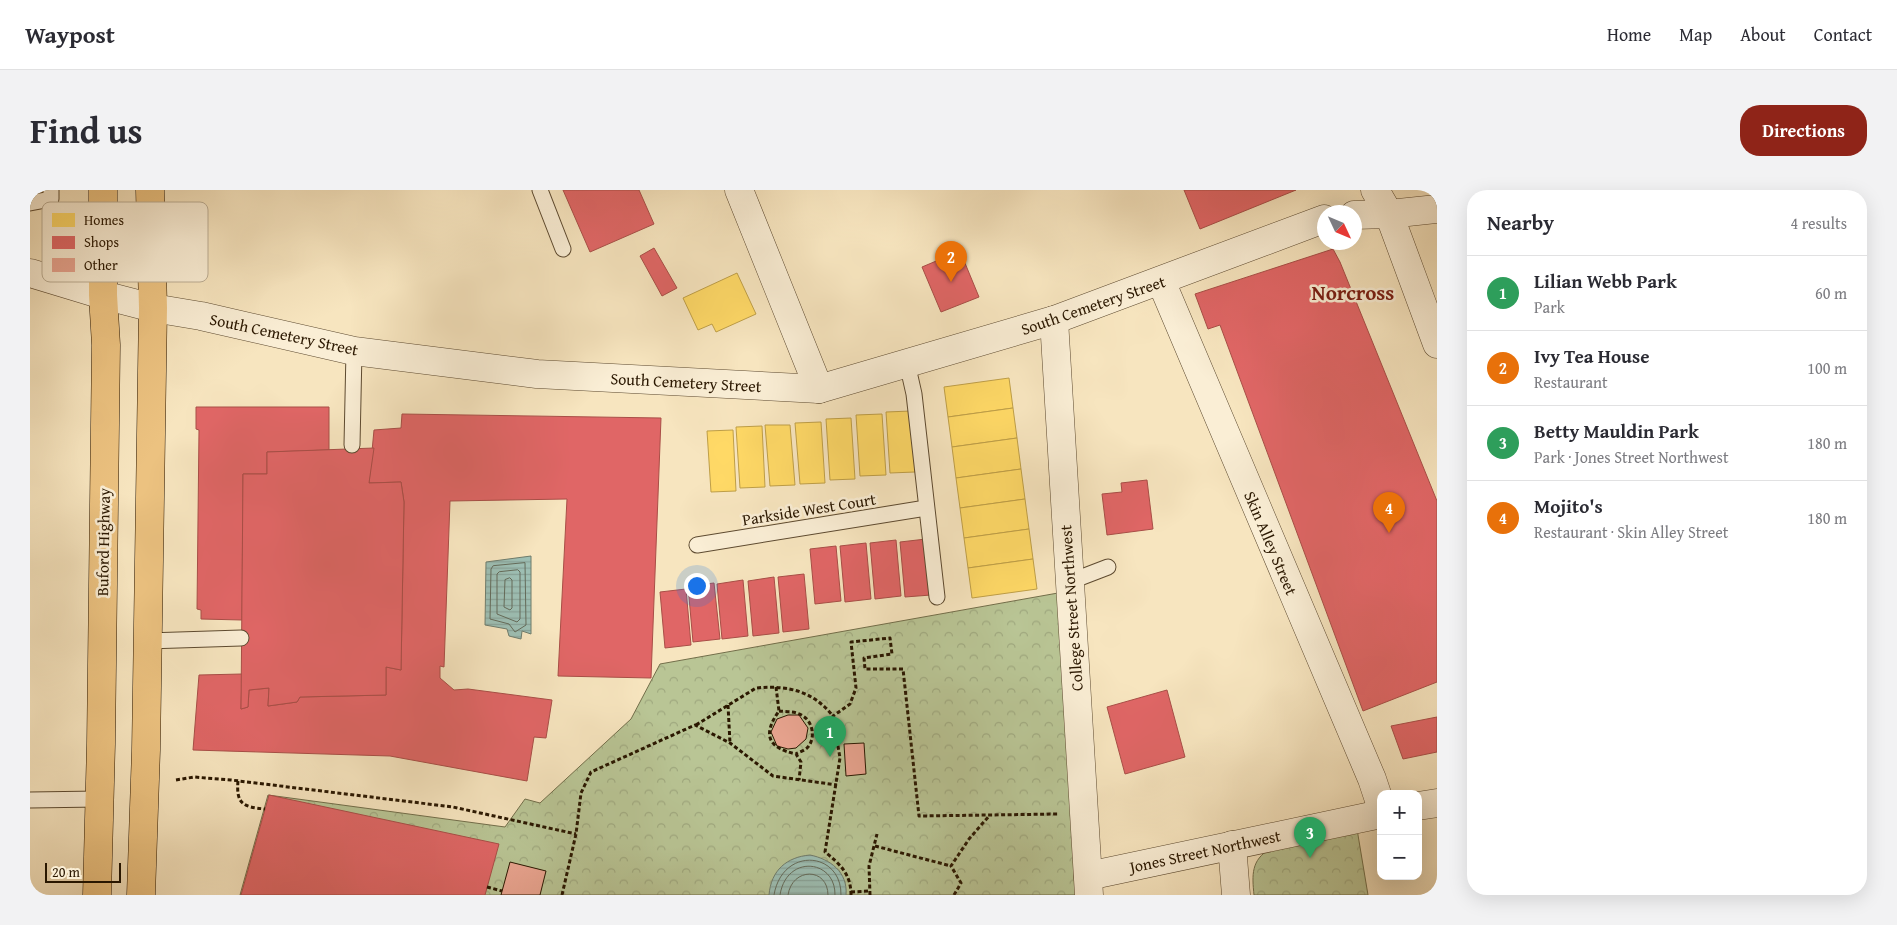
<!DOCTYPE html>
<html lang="en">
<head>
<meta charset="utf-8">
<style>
	:root { --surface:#fff; --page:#f2f2f3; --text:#2b2b33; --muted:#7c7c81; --line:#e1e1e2; --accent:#8f2418 }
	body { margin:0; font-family:"Gentium Book Plus",serif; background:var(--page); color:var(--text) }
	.controls { position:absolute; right:15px; bottom:15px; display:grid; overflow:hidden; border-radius:10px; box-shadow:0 5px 20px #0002 }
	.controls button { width:45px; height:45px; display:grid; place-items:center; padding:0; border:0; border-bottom:1px solid var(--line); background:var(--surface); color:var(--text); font:25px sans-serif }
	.compass { position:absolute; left:1287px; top:15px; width:45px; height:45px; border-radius:50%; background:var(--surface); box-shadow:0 5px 20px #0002; rotate:134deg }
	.scale { position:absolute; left:15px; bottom:12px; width:76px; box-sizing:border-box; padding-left:5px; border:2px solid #2a1700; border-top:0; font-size:14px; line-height:18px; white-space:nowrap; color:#2a1700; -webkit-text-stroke:4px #faeed5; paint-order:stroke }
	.you { position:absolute; left:666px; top:395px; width:18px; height:18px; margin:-12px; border:4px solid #fff; border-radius:50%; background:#1a73e8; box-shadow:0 0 0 8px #1a73e833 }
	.badge { display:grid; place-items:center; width:32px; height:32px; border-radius:50%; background:var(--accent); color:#fff; font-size:16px; font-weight:700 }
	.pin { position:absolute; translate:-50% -41px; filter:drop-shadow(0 1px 2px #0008) }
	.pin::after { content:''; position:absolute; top:26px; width:18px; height:15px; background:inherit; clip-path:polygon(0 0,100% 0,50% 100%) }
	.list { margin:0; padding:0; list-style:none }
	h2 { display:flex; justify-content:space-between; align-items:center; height:65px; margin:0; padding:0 20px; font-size:21px }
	h2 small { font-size:16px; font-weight:400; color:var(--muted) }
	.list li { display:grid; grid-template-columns:32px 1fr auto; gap:15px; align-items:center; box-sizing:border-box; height:75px; padding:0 20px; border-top:1px solid var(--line) }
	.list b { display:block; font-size:19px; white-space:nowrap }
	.list p { margin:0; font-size:16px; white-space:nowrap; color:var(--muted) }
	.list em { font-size:16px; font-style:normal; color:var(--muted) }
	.map { position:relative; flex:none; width:1407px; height:705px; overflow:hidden; border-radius:20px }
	header { display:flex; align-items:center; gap:30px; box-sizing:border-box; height:70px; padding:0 25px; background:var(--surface); border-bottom:1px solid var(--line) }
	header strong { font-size:24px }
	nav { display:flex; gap:28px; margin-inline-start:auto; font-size:18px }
	.intro { display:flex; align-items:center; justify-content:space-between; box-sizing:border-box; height:120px; padding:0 30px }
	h1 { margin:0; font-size:35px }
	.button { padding:12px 22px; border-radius:20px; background:var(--accent); color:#fff; font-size:18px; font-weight:700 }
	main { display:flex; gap:30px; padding:0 30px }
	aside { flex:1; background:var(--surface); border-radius:20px; box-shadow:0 5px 20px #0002 }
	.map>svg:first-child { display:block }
</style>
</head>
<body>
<header>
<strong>Waypost</strong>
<nav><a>Home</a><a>Map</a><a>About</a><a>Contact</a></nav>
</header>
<div class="intro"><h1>Find us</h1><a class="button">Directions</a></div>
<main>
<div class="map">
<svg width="1407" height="705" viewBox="0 0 1407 705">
	<defs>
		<pattern id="forest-crowns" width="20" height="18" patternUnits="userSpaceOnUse" patternTransform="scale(1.25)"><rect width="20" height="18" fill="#b9c595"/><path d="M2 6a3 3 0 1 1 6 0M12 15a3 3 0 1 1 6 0" fill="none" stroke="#9fa87f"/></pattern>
		<pattern id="water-rules" width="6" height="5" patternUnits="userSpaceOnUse" patternTransform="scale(1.25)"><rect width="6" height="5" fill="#9dbfb4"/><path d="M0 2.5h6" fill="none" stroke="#87a399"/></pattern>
	</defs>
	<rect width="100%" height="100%" fill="#f7e5bf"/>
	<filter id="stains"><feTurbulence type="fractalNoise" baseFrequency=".004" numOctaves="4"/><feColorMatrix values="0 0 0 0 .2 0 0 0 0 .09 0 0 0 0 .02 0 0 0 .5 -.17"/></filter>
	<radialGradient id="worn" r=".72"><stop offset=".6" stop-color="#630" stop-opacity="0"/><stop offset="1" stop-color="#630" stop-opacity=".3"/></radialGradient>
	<g fill="url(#forest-crowns)" stroke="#726e4a">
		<polygon points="1028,403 1052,705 210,705 238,605 475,637 495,609 510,613 601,529 630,474"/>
		<path d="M1327 639 1338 705H1224C1222 685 1221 670 1240 659Z"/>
	</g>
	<g fill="url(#water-rules)" stroke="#6f7c6c">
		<polygon points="501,366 501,444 492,441 491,449 479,446 477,439 455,435 456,372"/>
		<path d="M780 665C800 669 818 682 816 705H739C741 680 757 667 780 665Z"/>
	</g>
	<g fill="#ffd966" stroke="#bf9f47">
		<polygon points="707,83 726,124 686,142 682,134 668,140 653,108"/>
		<polygon points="979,188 983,218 918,227 914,197"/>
		<polygon points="983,218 987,248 922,257 918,227"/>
		<polygon points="881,221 885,282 860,283 856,222"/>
		<polygon points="852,224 856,285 830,286 826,225"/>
		<polygon points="821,228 825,289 800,290 796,229"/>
		<polygon points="791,232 795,293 770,294 765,233"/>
		<polygon points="735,235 760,235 765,295 740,296"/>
		<polygon points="732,236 735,297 710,298 706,237"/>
		<polygon points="703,240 706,301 681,302 677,241"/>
		<polygon points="987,248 991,279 926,288 922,257"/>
		<polygon points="991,279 995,309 930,318 926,288"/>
		<polygon points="995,309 999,339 934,348 930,318"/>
		<polygon points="999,339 1003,369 938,378 934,348"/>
		<polygon points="1003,369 1007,399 942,408 938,378"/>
	</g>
	<g fill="#e06666" stroke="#a94e47">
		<polygon points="533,0 609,0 624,34 560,62"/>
		<polygon points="1154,0 1266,0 1170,39"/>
		<polygon points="624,58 647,98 632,106 610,66"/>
		<polygon points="1303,59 1310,72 1407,311 1407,492 1333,521 1190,135 1178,139 1165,104"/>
		<polygon points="930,61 949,107 911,122 892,77"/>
		<polygon points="166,217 299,217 299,260 237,262 237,284 213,284 212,430 171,429 171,420 167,419 169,240 166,239"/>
		<polygon points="372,224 631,228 621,488 528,486 537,309 420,311 414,477 410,476 410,488 424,500 438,499 522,510 516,548 504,547 497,591 360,566 163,560 169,485 212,484 211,519 218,517 219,500 239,498 238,516 267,512 270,507 356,505 356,477 371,480 374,312 371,292 339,293 344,240 371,238"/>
		<polygon points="344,258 339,293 371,292 374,312 371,480 356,477 356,505 270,507 267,512 238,516 239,498 219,500 218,517 211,519 213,284 237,284 237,262"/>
		<polygon points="1117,290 1123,339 1077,345 1072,304 1092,302 1091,293"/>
		<polygon points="896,349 901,405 875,407 870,352"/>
		<polygon points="866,350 871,406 845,409 840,353"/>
		<polygon points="836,353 841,409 815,412 810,356"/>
		<polygon points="806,356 811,411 785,414 780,359"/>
		<polygon points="774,384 779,439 753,442 748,387"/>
		<polygon points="744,387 749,443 723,446 718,391"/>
		<polygon points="713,390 718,446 692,449 687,394"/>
		<polygon points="684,393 690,449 663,452 658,396"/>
		<polygon points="656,399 661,455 635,458 630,402"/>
		<polygon points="1137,500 1155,567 1095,584 1077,517"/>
		<polygon points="1407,527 1407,562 1373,569 1361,536"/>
		<polygon points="239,605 469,654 455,705 211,705"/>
	</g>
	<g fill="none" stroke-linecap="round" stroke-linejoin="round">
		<g stroke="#646b5a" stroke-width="1">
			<polygon points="495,373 496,435 485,442 479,434 460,429 461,379 463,376"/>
			<polygon points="488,380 490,382 490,429 487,432 467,424 467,384 469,382"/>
			<polygon points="480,388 482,390 482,418 480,420 474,417 475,390"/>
			<path d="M744 705C752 656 812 661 811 705"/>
			<path d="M750 705C756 664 806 669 805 705"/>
			<path d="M758 705C762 677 798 677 798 705"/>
		</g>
	</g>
	<g fill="#e9a490" stroke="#2a1700">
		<polygon points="758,525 769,525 778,538 776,549 766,558 758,559 747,556 741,542 747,529"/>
		<polygon points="834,553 836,584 816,586 814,554"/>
		<polygon points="480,672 516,681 510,705 471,705"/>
	</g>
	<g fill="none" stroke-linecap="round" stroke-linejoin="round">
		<g stroke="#5d4a30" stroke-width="17">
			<g id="service">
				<polyline points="510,0 533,59"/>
				<polyline points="0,13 21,9 21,0"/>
				<polyline points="877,173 884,204 907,407"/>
				<polyline points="322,255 324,161"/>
				<polyline points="667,355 896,318"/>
				<polyline points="1039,392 1078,377"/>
				<polyline points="117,451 211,448"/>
				<polyline points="0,610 69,609"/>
			</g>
		</g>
		<g stroke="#5d4a30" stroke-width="29">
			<g id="minor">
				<polyline points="709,0 789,199"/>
				<polyline points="0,83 73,105"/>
				<polyline points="1131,91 1342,589 1351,616"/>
				<polyline points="1024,130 1059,705"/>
			</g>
		</g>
		<g stroke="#5d4a30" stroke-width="29">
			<g id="tertiary">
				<polyline points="1345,0 1359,24 1407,154"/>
				<polyline points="1324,25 1359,24 1407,19"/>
				<polyline points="73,105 123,118 171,126 324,161 507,184 789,199 1024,130 1294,29"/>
				<polyline points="1388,616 1407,613"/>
				<polyline points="1202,655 1206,705"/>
				<polyline points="1058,686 1351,624"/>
			</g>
		</g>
		<g stroke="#2a1700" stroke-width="29">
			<g id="primary">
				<polyline points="67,705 71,554 76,155 73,105 73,0"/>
				<polyline points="111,705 116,560 123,118 120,0"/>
			</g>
		</g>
		<g stroke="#2a1700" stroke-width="3" stroke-dasharray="4 2.5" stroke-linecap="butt">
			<path d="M746 497 749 521C732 545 738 558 766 564L771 572 769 590"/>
			<polyline points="698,515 700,553"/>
			<path d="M749 521C757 522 766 521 773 526 783 532 786 549 777 558 774 561 769 562 766 564"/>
			<path d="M666 535 726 498C758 495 783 501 803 526"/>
			<polyline points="146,590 164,587 201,590 423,617 546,644"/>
			<path d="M208 591C206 614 213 617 235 619"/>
			<polyline points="845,656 921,676"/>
			<polyline points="457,697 472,701"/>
			<polyline points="821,702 840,701"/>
			<polyline points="532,705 546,644 551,603 561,582 665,535 700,553 743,586 807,595"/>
			<path d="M821 705C821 684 810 674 795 662L810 568 803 526 820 514 826 498 821 452 860 448 862 464 834 468 835 479H873L889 626 1029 624"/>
			<polyline points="840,705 839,676 847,644"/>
			<polyline points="924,705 931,693 921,676 939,649 959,626"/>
		</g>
		<use href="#service" stroke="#faeed5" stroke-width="15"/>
		<use href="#minor" stroke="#faeed5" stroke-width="28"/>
		<use href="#tertiary" stroke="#faeed5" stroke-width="28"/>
		<use href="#primary" stroke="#ecc280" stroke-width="28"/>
	</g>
	<g text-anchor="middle" stroke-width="5" stroke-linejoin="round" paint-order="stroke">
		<g font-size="16" fill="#2a1700" stroke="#faeed5">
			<text transform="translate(1063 115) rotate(-19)" y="6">South Cemetery Street</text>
			<text transform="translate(254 144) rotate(12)" y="6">South Cemetery Street</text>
			<text transform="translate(656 192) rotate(3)" y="6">South Cemetery Street</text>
			<text transform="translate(779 319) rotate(-9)" y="6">Parkside West Court</text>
			<text transform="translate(73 352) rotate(-89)" y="6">Buford Highway</text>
			<text transform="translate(1241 353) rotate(67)" y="6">Skin Alley Street</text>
			<text transform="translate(1041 418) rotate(-94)" y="6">College Street Northwest</text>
			<text transform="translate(1175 661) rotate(-12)" y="6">Jones Street Northwest</text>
		</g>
		<g font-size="21" font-weight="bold" fill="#7a1f14" stroke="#faeed5">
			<text x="1323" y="110">Norcross</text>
		</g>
	</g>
	<rect x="12" y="12" width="166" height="80" rx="8" fill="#faeed5" stroke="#bcae95" stroke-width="1"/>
	<rect x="22" y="23" width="23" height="14" fill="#ffd966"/>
	<rect x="22" y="46" width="23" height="13" fill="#e06666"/>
	<rect x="22" y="68" width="23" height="14" fill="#e9a490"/>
	<g font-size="14" fill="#2a1700">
		<text x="54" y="35">Homes</text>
		<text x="54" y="57">Shops</text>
		<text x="54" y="80">Other</text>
	</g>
	<rect width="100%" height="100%" filter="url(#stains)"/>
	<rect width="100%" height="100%" fill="url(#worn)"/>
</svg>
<div class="controls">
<button>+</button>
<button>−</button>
</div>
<svg class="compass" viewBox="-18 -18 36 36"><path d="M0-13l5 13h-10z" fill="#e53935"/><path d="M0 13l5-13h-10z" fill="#7c7c81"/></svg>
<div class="scale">20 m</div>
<div class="you"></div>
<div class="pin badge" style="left:800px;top:567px;background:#2e9e5b">1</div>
<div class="pin badge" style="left:921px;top:92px;background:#e8710a">2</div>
<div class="pin badge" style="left:1280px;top:668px;background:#2e9e5b">3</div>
<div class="pin badge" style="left:1359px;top:343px;background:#e8710a">4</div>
</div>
<aside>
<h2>Nearby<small>4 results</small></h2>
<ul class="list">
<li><span class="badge" style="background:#2e9e5b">1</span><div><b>Lilian Webb Park</b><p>Park</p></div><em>60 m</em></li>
<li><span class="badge" style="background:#e8710a">2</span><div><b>Ivy Tea House</b><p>Restaurant</p></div><em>100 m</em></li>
<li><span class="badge" style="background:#2e9e5b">3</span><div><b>Betty Mauldin Park</b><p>Park · Jones Street Northwest</p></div><em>180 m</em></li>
<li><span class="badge" style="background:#e8710a">4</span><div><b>Mojito's</b><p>Restaurant · Skin Alley Street</p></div><em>180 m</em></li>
</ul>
</aside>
</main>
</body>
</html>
